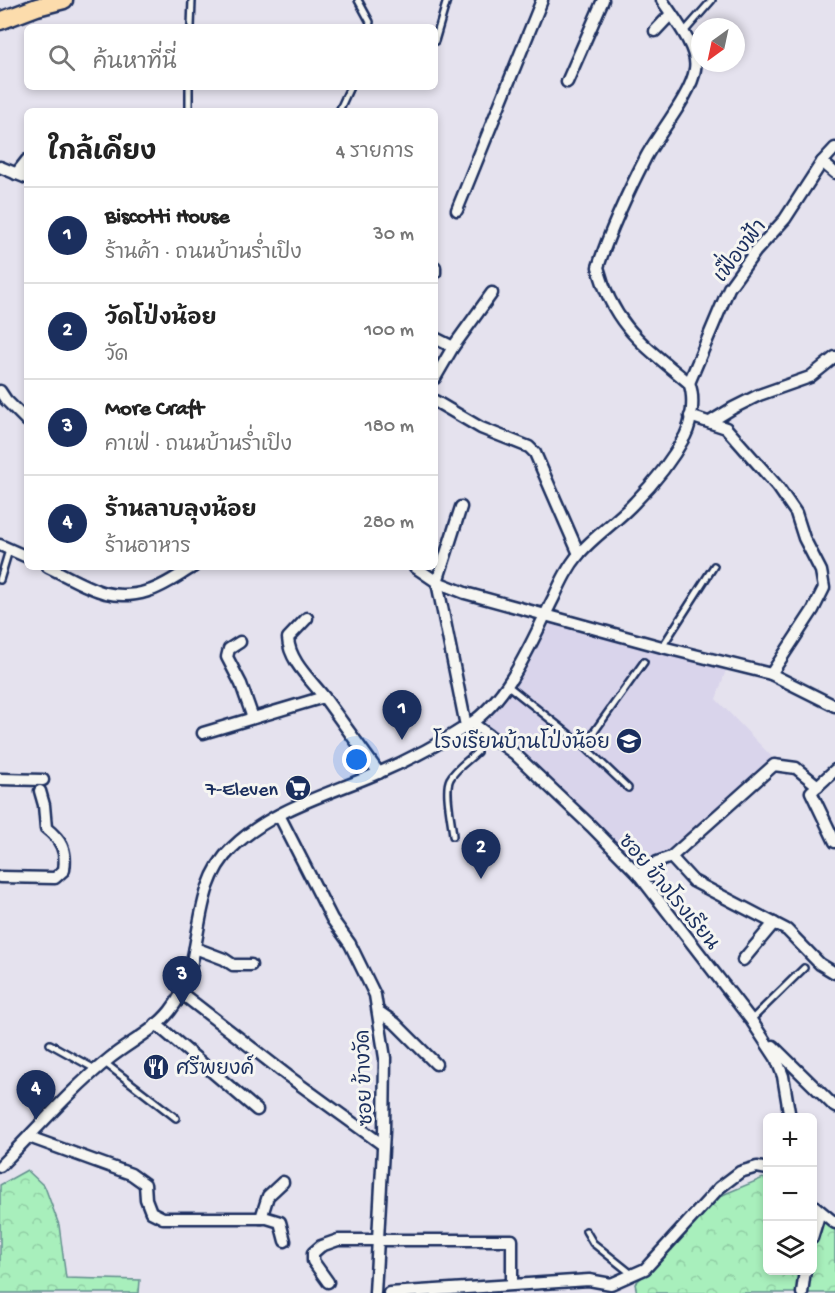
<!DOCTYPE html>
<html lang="th">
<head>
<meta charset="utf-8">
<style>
	:root { --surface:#fff; --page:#f2f2f2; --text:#222; --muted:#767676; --line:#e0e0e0; --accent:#1b2f5e }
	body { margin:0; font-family:"Gochi Hand","Playpen Sans Thai",sans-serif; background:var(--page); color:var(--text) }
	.controls { position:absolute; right:18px; bottom:18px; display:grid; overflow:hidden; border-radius:9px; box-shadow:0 3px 9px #0003 }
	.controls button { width:54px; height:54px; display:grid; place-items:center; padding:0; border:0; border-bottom:2px solid var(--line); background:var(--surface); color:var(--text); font:30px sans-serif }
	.compass { position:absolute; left:691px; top:18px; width:54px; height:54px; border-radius:50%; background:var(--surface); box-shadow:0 3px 9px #0003; rotate:213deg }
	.you { position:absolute; left:357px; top:760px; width:21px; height:21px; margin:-15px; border:4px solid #fff; border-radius:50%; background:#1a73e8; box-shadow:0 0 0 9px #1a73e833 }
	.badge { display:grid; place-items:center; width:39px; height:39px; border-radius:50%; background:var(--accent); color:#fff; font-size:20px; font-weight:700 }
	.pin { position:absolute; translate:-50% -50px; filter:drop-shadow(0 2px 3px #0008) }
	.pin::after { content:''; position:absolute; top:32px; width:21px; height:18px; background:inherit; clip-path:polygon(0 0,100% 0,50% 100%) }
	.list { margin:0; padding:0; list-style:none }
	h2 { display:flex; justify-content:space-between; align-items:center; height:78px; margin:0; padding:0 24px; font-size:26px }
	h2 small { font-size:20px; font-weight:400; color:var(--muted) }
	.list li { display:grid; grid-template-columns:39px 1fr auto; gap:18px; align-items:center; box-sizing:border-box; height:96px; padding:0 24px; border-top:2px solid var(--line) }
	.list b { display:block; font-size:22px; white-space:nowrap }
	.list p { margin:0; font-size:20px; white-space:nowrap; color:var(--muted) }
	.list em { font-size:20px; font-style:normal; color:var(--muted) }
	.icon { flex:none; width:33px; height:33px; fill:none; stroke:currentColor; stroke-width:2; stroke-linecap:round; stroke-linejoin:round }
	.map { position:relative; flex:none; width:835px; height:1293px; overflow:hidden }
	.search { position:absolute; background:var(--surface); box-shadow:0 3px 9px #0003; left:24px; top:24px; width:414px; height:66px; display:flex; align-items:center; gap:15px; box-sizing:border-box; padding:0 21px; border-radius:9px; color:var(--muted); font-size:22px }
	.panel { position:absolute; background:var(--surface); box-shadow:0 3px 9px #0003; left:24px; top:108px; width:414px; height:462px; border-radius:9px }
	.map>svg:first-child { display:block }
</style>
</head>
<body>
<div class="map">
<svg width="835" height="1293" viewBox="0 0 835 1293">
	<defs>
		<pattern id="forest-crowns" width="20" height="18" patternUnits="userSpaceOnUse" patternTransform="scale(1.5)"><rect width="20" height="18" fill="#a8efbc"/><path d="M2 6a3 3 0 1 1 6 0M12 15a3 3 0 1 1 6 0" fill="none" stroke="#90cda4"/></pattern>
	</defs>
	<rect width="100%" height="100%" fill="#e5e2ee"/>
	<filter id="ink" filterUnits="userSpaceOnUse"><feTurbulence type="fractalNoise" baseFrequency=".0167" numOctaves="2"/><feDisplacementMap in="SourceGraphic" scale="12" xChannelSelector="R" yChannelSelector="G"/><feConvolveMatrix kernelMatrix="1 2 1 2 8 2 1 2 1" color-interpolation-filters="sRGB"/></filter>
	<g filter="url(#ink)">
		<polygon fill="#d9d4eb" points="550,622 726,670 716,699 772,757 643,872 536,769 481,725 510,692"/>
		<g fill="url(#forest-crowns)" stroke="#628f8d" stroke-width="1.5">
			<polygon points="27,1170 45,1187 59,1225 66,1278 140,1280 139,1293 0,1293 0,1185"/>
			<polygon points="763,1178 767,1181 768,1270 812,1270 813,1210 835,1228 835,1293 637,1293 635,1284 720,1196"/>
		</g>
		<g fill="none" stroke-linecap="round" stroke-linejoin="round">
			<g stroke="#1b2f5e" stroke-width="10">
				<g id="service">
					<polyline points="358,0 370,22 369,27"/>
					<polyline points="191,27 192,0"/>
					<polyline points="684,32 712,0"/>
					<polyline points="435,41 447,0"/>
					<polyline points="189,111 189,87"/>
					<polyline points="339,111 350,87"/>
					<polyline points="0,580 9,550"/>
					<polyline points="662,647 714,566"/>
					<polyline points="507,685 584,746 644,662"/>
					<polyline points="584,746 628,788"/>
					<path d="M453 836C452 822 444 790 450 779 455 769 469 760 477 752L466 727"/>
					<polyline points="751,1020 804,968"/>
					<polyline points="50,1044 95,1069"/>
					<polyline points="105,1063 176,1118"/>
					<polyline points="586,1231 593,1243 633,1275"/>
				</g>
			</g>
			<g stroke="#1b2f5e" stroke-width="15">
				<g id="minor">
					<polyline points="655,31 671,14"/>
					<polyline points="567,82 603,0"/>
					<polyline points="822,162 835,173"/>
					<polyline points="0,167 27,178"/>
					<polyline points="16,174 27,160"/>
					<polyline points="457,210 542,0"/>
					<polyline points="435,267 435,273"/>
					<polyline points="435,338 453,347 435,378"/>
					<polyline points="453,347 492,293"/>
					<polyline points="689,383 729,288 755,252 785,219 822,162 835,148"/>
					<polyline points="0,391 6,400 27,421"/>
					<polyline points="435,401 481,428 529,447 535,453 579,554"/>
					<polyline points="690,416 726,428 778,487 796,513 804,538 821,571 824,588 813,610 771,674"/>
					<polyline points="710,422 733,408 759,395 810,377 835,357"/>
					<polyline points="461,507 437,582 466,726"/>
					<polyline points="0,545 27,557"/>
					<path d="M48 567C84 584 108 604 148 591 163 587 179 575 193 567"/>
					<polyline points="415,567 437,582 465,593 662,647 771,674 835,706"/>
					<path d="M307 618 288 638C289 661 311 680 324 697"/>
					<polyline points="240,642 229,649 227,657 241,684 253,718"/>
					<polyline points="472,723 515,754 591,826 639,875 751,1020 776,1058 783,1076 790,1118"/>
					<polyline points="203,733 324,697 379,773"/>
					<polyline points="835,770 811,792 835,842"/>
					<polyline points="0,779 43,780"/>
					<polyline points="279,815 332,919 350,944 375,995 385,1058 384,1131 375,1293"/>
					<polyline points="671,857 693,881 787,930 820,964 835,973"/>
					<polyline points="639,875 657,862 671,857 774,765 796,768 818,786"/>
					<path d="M0 877 55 878 64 870C67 850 61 840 46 828L44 805 40 791"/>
					<polyline points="195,948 224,959 233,965 251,965"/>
					<polyline points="743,960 774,923"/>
					<polyline points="181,993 288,1076 383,1145"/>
					<polyline points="378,1011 395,1023 436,1064"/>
					<polyline points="156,1024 257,1110"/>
					<polyline points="773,1046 835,1107"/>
					<polyline points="29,1137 131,1174 145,1184 146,1199 151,1212 163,1218 267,1218 280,1222 285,1241"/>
					<path d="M0 1166C36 1130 70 1090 110 1058 130 1042 154 1031 170 1011 208 964 187 891 232 848 272 809 327 795 378 773 409 760 441 743 470 724 511 696 532 640 554 597 561 582 568 567 579 554 595 535 618 521 635 502 654 483 672 460 685 436 692 422 695 397 689 383 645 346 613 326 598 267 609 233 629 190 646 157 658 134 692 94 695 69 699 49 673 17 662 0"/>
					<polyline points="812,1204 835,1223"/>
					<polyline points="261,1218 268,1196 283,1182"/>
					<polyline points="812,1238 820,1212"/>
					<polyline points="328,1282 313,1261 313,1253 321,1246 338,1240 512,1240 512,1284"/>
					<polyline points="389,1293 589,1280 611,1284 645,1269 719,1188 740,1172 757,1167 768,1169"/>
					<polyline points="802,1293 805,1270"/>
				</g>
			</g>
			<g stroke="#1b2f5e" stroke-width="21">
				<polyline id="primary" points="0,21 37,7 64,0"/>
			</g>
			<use href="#service" stroke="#f6f6f2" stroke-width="5"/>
			<use href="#minor" stroke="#f6f6f2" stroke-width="10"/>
			<use href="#primary" stroke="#fcdcac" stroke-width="16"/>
		</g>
	</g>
	<defs>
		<g id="school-disc" transform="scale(1.35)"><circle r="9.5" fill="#1b2f5e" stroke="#f6f6f2"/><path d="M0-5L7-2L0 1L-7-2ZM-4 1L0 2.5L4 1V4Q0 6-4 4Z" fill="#fff"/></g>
		<g id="supermarket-disc" transform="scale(1.35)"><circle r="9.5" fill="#1b2f5e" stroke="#f6f6f2"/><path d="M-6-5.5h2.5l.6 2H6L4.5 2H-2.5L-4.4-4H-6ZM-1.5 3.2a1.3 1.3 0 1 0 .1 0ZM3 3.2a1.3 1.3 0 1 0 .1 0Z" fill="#fff"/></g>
		<g id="restaurant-disc" transform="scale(1.35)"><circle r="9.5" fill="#1b2f5e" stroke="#f6f6f2"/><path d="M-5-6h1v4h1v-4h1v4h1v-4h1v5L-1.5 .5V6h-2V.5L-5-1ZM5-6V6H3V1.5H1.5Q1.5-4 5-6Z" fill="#fff"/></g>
	</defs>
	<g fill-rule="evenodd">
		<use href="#school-disc" x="629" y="741"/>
		<use href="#supermarket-disc" x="298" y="788"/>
		<use href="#restaurant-disc" x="156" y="1067"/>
	</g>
	<g text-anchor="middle" stroke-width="6" stroke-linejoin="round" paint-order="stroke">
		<g font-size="20" fill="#1b2f5e" stroke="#f6f6f2">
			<text transform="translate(739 250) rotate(-53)" y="7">เฟื่องฟ้า</text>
			<text transform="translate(670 891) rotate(50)" y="7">ซอย ข้างโรงเรียน</text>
			<text transform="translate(363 1078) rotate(-92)" y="7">ซอย ข้างวัด</text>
		</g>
		<g font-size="20" fill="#1b2f5e" stroke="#f6f6f2" text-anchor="end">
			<text x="610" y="748">โรงเรียนบ้านโป่งน้อย</text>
			<text x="278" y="795">7-Eleven</text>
			<text x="176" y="1074" text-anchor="start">ศรีพยงค์</text>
		</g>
	</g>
</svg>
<div class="controls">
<button>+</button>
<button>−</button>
<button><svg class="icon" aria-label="layers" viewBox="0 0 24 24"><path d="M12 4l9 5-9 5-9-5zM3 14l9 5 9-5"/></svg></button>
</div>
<svg class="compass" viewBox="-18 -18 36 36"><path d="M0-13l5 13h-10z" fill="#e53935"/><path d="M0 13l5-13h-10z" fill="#767676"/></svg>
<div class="you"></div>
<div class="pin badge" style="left:402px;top:740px">1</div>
<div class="pin badge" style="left:481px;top:879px">2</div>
<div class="pin badge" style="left:182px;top:1006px">3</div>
<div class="pin badge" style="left:36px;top:1120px">4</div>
<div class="search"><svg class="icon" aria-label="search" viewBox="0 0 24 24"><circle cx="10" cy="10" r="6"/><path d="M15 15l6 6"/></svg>ค้นหาที่นี่</div>
<section class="panel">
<h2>ใกล้เคียง<small>4 รายการ</small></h2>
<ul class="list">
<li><span class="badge">1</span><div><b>Biscotti House</b><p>ร้านค้า · ถนนบ้านร่ำเปิง</p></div><em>30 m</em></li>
<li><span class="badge">2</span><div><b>วัดโป่งน้อย</b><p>วัด</p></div><em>100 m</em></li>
<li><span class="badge">3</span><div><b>More Craft</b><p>คาเฟ่ · ถนนบ้านร่ำเปิง</p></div><em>180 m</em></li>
<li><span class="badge">4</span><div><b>ร้านลาบลุงน้อย</b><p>ร้านอาหาร</p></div><em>280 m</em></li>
</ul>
</section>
</div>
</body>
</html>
